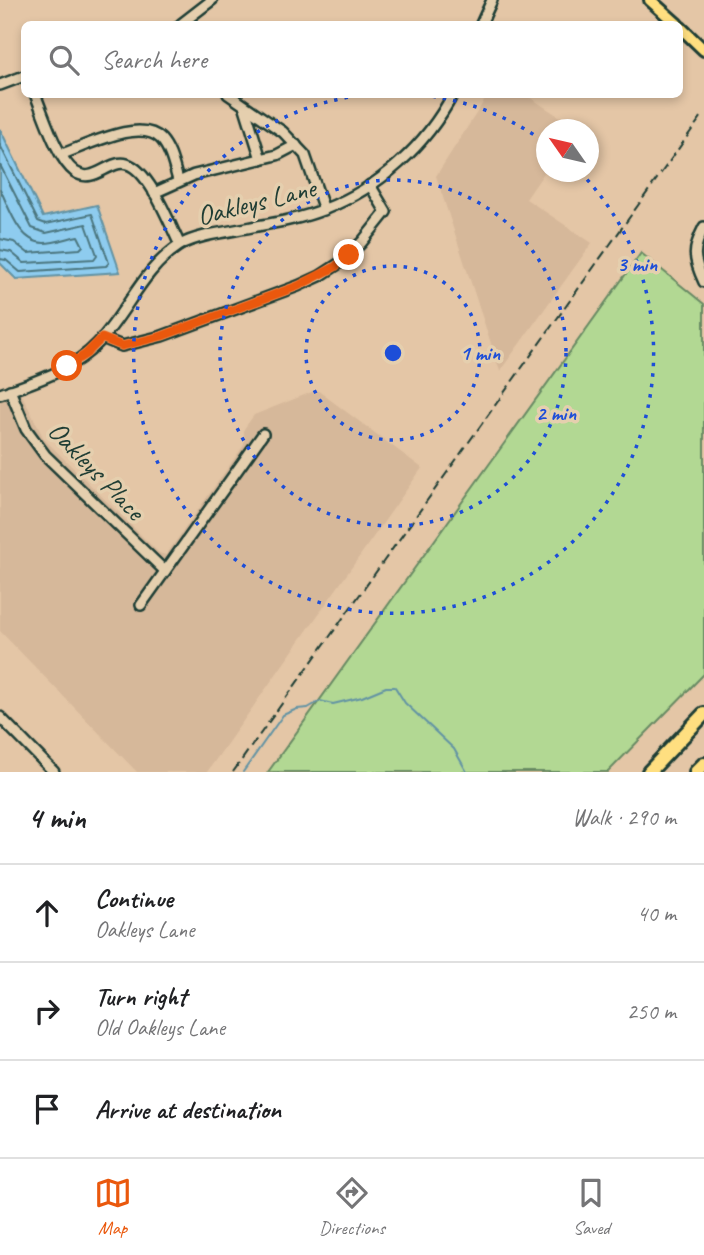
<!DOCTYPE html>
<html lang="en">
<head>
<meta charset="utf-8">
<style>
	:root { --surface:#fff; --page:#f2f2f2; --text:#202124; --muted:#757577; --line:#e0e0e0; --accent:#ea580c }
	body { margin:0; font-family:Caveat,sans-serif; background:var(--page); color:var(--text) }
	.compass { position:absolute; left:536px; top:119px; width:63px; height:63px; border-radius:50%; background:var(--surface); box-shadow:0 4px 10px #0003; rotate:304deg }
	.stop { position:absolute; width:21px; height:21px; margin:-16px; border:5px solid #ea580c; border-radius:50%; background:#fff }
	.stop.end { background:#ea580c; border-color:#fff; box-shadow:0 2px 7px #0008 }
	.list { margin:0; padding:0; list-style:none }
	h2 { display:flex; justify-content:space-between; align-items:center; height:91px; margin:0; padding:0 28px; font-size:30px }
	h2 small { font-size:23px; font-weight:400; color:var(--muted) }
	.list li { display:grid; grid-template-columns:46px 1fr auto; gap:21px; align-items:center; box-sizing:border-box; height:98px; padding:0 28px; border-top:2px solid var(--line) }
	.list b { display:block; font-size:26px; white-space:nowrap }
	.list p { margin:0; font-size:23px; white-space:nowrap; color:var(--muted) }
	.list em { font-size:23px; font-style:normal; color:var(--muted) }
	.icon { flex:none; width:38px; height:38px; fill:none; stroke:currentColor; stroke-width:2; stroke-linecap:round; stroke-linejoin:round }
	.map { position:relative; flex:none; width:704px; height:772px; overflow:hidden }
	.search { position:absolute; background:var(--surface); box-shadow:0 4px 10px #0003; left:21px; right:21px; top:21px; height:77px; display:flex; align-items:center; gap:18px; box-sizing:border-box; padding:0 24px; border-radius:10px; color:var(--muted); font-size:26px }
	.sheet { height:385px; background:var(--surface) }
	nav { display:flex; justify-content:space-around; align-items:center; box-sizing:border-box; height:98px; border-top:2px solid var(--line); background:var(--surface); font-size:19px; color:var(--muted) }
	nav a { display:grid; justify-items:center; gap:4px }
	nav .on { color:var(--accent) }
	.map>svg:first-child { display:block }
</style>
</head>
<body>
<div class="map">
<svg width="704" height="772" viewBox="0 0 704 772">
	<rect width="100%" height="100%" fill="#e4c6a6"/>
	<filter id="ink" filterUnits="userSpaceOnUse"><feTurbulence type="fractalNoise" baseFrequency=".0143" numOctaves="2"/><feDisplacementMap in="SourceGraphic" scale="14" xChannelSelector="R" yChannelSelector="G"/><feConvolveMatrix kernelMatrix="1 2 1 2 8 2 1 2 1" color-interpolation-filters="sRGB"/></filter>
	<g filter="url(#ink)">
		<g fill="#d6b89a">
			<polygon points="488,95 526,95 577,128 546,130 546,170 526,199 592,243 500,371 436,176"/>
			<polygon points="317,390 422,468 207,772 137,772 0,631 0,401 22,395 44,439 159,553 166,555 244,445 244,429 254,415"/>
		</g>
		<polygon fill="#b2d893" stroke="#688a64" stroke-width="2" points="641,253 704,304 704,674 608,772 268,772"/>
		<polygon fill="#8eccef" stroke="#6293a4" stroke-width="2" points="0,129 43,217 97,205 120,272 16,279 0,263"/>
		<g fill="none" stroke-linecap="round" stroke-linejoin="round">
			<g stroke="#4b767f" stroke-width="2">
				<polyline points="0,145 38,221 46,224 92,214 109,263 106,266 20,272 6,260 0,259"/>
				<polyline points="0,165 32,228 46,233 86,224 97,255 94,259 24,263 11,252 0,250"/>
				<path d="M0 189C9 207 19 243 44 243 56 243 67 238 78 236L83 246 80 249 28 253 14 242 0 239"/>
			</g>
			<polyline stroke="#6293a4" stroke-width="2" points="243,772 283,715 297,709 308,708 320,701 333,704 362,697 386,687 395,687 405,703 454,749 467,772"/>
			<g stroke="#1f3d34" stroke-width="14">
				<g id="minor">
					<polyline points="181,24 212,0"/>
					<polyline points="481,24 492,0"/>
					<polyline points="0,85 24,76"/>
					<path d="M35 94C44 115 57 159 75 172 94 185 109 159 127 164 150 171 170 225 180 245"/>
					<polyline points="228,94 283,132 305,155 324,210"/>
					<polyline points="245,108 261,159"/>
					<path d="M62 154C86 146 141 117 161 139 171 150 174 167 178 180"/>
					<polyline points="154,193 194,175 277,155 296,145"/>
					<path d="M704 227C692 250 693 259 704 282"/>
					<polyline points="102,338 122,346 162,336 298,286 320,276 343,261 362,242 386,212 370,185"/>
					<polyline points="10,390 26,429 45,455 165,571"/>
					<path d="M0 394C34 382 73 370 98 343 128 311 142 270 180 245 199 234 235 231 257 226 280 222 303 218 325 209 379 188 426 146 453 94"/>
					<polyline points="141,605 263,434"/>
					<polyline points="0,717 54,772"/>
				</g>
			</g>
			<g stroke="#1f3d34" stroke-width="16">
				<g id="major">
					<polyline points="650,0 677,24"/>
					<polyline points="680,27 704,50"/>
				</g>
			</g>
			<g stroke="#1f3d34" stroke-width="18">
				<g id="highway">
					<polyline points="649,772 704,714"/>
					<polyline points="696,772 704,764"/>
				</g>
			</g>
			<use href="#minor" stroke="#e5cfae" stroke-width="9"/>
			<use href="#major" stroke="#ffdf80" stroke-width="10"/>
			<use href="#highway" stroke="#ffdf80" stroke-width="12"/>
			<polyline stroke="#1f3d34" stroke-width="2" stroke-dasharray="10 5" stroke-linecap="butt" points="233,772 704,113"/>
		</g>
	</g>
	<g fill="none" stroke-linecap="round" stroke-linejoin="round" filter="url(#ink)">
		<polyline stroke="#ea580c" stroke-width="9" points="67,366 86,354 102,338 122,346 162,336 298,286 335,267 349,255"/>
	</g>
	<g fill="none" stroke="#1d4ed8" stroke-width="3.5" stroke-dasharray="3.5 7">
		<circle cx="393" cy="353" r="87"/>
		<circle cx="393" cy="353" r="173"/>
		<path d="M422 95A260 260 0 0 1 546 143M580 172A260 260 0 1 1 364 95"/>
	</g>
	<g text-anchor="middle" stroke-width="7" stroke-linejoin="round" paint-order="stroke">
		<g font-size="28" fill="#1f3d34" stroke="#e5cfae">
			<text transform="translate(256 201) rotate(-14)" y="10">Oakleys Lane</text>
			<text transform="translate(97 470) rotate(46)" y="10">Oakleys Place</text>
		</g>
	</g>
	<circle cx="393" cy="353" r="10" fill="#1d4ed8" stroke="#e5cfae" stroke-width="3.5"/>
	<g font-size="21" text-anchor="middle" font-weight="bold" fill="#1d4ed8" stroke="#e5cfae" stroke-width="7" stroke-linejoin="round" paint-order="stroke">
		<text x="637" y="271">3 min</text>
		<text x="480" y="360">1 min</text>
		<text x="556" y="420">2 min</text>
	</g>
</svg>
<svg class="compass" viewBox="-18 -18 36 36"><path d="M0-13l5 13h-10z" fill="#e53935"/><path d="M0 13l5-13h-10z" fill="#757577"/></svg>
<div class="stop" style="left:67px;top:366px"></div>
<div class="stop end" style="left:349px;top:255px"></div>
<div class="search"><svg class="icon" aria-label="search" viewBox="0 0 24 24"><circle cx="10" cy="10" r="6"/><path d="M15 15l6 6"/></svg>Search here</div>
</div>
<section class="sheet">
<h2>4 min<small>Walk · 290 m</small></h2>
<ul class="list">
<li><svg class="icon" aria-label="ahead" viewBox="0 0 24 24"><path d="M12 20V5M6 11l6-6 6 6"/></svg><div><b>Continue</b><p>Oakleys Lane</p></div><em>40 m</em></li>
<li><svg class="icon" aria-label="right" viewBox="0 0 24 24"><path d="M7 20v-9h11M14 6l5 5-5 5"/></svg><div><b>Turn right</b><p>Old Oakleys Lane</p></div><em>250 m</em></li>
<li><svg class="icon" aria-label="arrive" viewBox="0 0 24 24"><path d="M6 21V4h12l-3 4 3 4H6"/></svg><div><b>Arrive at destination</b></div></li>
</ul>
</section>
<nav>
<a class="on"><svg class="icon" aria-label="map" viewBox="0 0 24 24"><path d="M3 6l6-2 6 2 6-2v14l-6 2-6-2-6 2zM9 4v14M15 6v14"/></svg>Map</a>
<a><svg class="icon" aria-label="directions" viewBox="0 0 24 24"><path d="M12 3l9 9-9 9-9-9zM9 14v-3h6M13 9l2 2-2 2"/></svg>Directions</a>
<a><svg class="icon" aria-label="saved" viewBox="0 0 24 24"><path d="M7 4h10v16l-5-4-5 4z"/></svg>Saved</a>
</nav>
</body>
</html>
